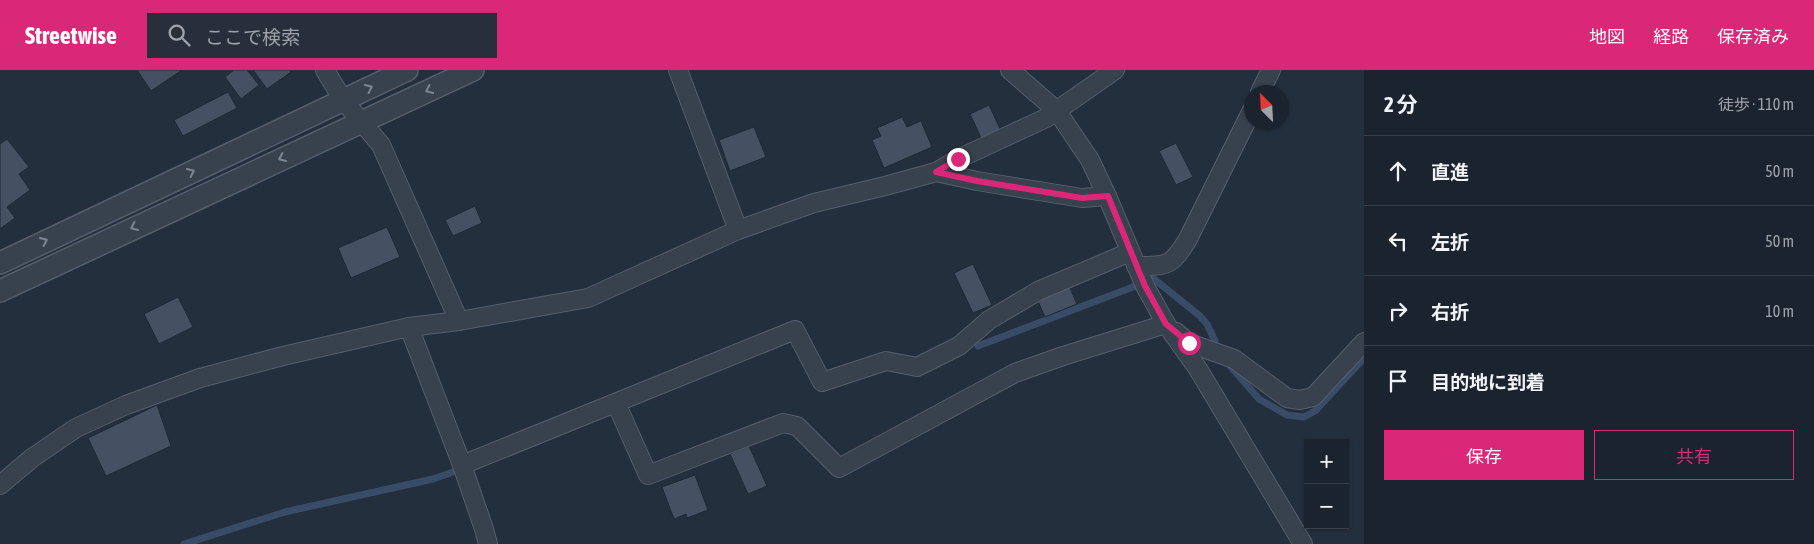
<!DOCTYPE html>
<html lang="ja">
<head>
<meta charset="utf-8">
<style>
	:root { --surface:#1b232e; --page:#282f3a; --text:#f1f3f6; --muted:#a0a4aa; --line:#39404a; --accent:#db2777 }
	body { margin:0; font-family:"Asap Condensed","Noto Sans JP",sans-serif; background:var(--page); color:var(--text) }
	.controls { position:absolute; right:15px; bottom:15px; display:grid; overflow:hidden; border-radius:0px; box-shadow:0 1px 4px #0004 }
	.controls button { width:45px; height:45px; display:grid; place-items:center; padding:0; border:0; border-bottom:1px solid var(--line); background:var(--surface); color:var(--text); font:25px sans-serif }
	.compass { position:absolute; left:1244px; top:15px; width:45px; height:45px; border-radius:50%; background:var(--surface); box-shadow:0 1px 4px #0004; rotate:336deg }
	.stop { position:absolute; width:15px; height:15px; margin:-11px; border:4px solid #db2777; border-radius:50%; background:#fff }
	.stop.end { background:#db2777; border-color:#fff; box-shadow:0 1px 5px #0008 }
	.list { margin:0; padding:0; list-style:none }
	h2 { display:flex; justify-content:space-between; align-items:center; height:65px; margin:0; padding:0 20px; font-size:21px }
	h2 small { font-size:16px; font-weight:400; color:var(--muted) }
	.list li { display:grid; grid-template-columns:32px 1fr auto; gap:15px; align-items:center; box-sizing:border-box; height:70px; padding:0 20px; border-top:1px solid var(--line) }
	.list b { display:block; font-size:19px; white-space:nowrap }
	.list em { font-size:16px; font-style:normal; color:var(--muted) }
	.actions { display:flex; gap:10px; padding:15px 20px }
	.actions a { flex:1; padding:11px 0; border:1px solid var(--accent); border-radius:0px; text-align:center; font-size:18px; color:var(--accent) }
	.actions .main { background:var(--accent); color:#fff }
	.icon { flex:none; width:28px; height:28px; fill:none; stroke:currentColor; stroke-width:2; stroke-linecap:round; stroke-linejoin:round }
	.map { position:relative; flex:none; width:1364px; height:474px; overflow:hidden }
	header { display:flex; align-items:center; gap:30px; box-sizing:border-box; height:70px; padding:0 25px; background:var(--accent); color:#fff }
	header strong { font-size:24px }
	nav { display:flex; gap:28px; margin-inline-start:auto; font-size:18px }
	.search { width:350px; height:45px; background:var(--page); display:flex; align-items:center; gap:12px; box-sizing:border-box; padding:0 18px; border-radius:0px; color:var(--muted); font-size:19px }
	main { display:flex }
	aside { flex:1; background:var(--surface) }
	.map>svg:first-child { display:block }
</style>
</head>
<body>
<header>
<strong>Streetwise</strong>
<div class="search"><svg class="icon" aria-label="search" viewBox="0 0 24 24"><circle cx="10" cy="10" r="6"/><path d="M15 15l6 6"/></svg>ここで検索</div>
<nav><a>地図</a><a>経路</a><a>保存済み</a></nav>
</header>
<main>
<div class="map">
<svg width="1364" height="474" viewBox="0 0 1364 474">
	<rect width="100%" height="100%" fill="#242f3e"/>
	<g fill="none" stroke-linecap="round" stroke-linejoin="round">
		<g stroke="#394c67" stroke-width="7">
			<polyline points="978,276 1154,209 1200,246 1207,254 1215,271"/>
			<polyline points="1231,297 1259,329 1287,345 1304,347 1315,341 1364,288"/>
			<polyline points="184,474 285,442 433,409 453,402"/>
		</g>
	</g>
	<g fill="#455162" stroke="#1f2835">
		<polygon points="137,0 182,0 151,21"/>
		<polygon points="234,0 247,0 259,15 241,29 225,7"/>
		<polygon points="253,0 290,0 291,2 267,19"/>
		<polygon points="228,22 237,38 183,66 174,50"/>
		<polygon points="989,35 1002,63 983,72 970,44"/>
		<polygon points="902,47 907,57 921,51 932,77 884,98 872,70 881,66 877,58"/>
		<polygon points="754,57 766,87 730,101 719,70"/>
		<polygon points="7,69 29,97 19,104 30,120 7,137 15,148 0,159 0,74"/>
		<polygon points="1176,73 1193,107 1176,115 1159,81"/>
		<polygon points="475,136 482,153 453,166 445,150"/>
		<polygon points="387,157 400,187 351,208 338,178"/>
		<polygon points="973,194 992,235 973,243 954,203"/>
		<polygon points="1069,216 1077,234 1045,247 1037,229"/>
		<polygon points="178,227 193,257 159,274 144,244"/>
		<polygon points="157,335 171,376 106,406 88,368"/>
		<polygon points="749,376 767,416 748,424 730,384"/>
		<polygon points="695,405 708,440 687,448 686,444 674,449 662,417"/>
	</g>
	<g fill="none" stroke-linecap="round" stroke-linejoin="round">
		<g stroke="#565f6c" stroke-width="20">
			<g id="minor">
				<polyline points="325,0 343,30 381,75 459,251"/>
				<polyline points="678,0 738,160"/>
				<polyline points="1010,0 1057,41 1090,90 1107,126 1145,216 1166,254 1198,299 1303,474"/>
				<polyline points="1260,22 1271,0"/>
				<polyline points="936,102 958,89 1046,48 1115,0"/>
				<path d="M1136 196C1167 196 1171 197 1188 169L1252 40"/>
				<polyline points="409,257 462,395 484,459 488,474"/>
				<polyline points="1176,262 1189,273 1234,289 1287,328 1300,330 1313,327 1364,272"/>
				<polyline points="616,333 648,405 783,353 797,356 839,398 1015,303 1063,286 1166,254"/>
				<polyline points="462,395 795,260 822,312 886,291 917,297 959,276 989,250 1038,221 1130,182"/>
				<polyline points="0,415 32,388 76,358 126,335 200,308 283,286 409,257 459,251 588,228 738,160 814,133 885,116 936,102 977,111 1082,128 1107,126"/>
			</g>
		</g>
		<g stroke="#565f6c" stroke-width="24">
			<g id="tertiary">
				<polyline points="0,193 407,0"/>
				<polyline points="0,221 473,0"/>
			</g>
		</g>
		<use href="#minor" stroke="#38414e" stroke-width="18"/>
		<use href="#tertiary" stroke="#38414e" stroke-width="21"/>
	</g>
	<defs><path id="oneway-chevron" d="M-2-3.5L2.5 0L-2 3.5" fill="none" stroke-width="1.6" stroke-linecap="round" stroke-linejoin="round" transform="scale(1.25)"/></defs>
	<g stroke="#7c8592">
		<use href="#oneway-chevron" transform="translate(369 18) rotate(-25)"/>
		<use href="#oneway-chevron" transform="translate(429 20) rotate(155)"/>
		<use href="#oneway-chevron" transform="translate(282 88) rotate(155)"/>
		<use href="#oneway-chevron" transform="translate(191 102) rotate(-25)"/>
		<use href="#oneway-chevron" transform="translate(134 157) rotate(155)"/>
		<use href="#oneway-chevron" transform="translate(44 171) rotate(-25)"/>
	</g>
	<g fill="none" stroke-linecap="round" stroke-linejoin="round">
		<polyline stroke="#db2777" stroke-width="6" points="958,89 936,102 977,111 1082,128 1108,126 1145,216 1166,254 1189,273"/>
	</g>
</svg>
<div class="controls">
<button>+</button>
<button>−</button>
</div>
<svg class="compass" viewBox="-18 -18 36 36"><path d="M0-13l5 13h-10z" fill="#e53935"/><path d="M0 13l5-13h-10z" fill="#a0a4aa"/></svg>
<div class="stop" style="left:1189px;top:273px"></div>
<div class="stop end" style="left:958px;top:89px"></div>
</div>
<aside>
<h2>2 分<small>徒歩 · 110 m</small></h2>
<ul class="list">
<li><svg class="icon" aria-label="ahead" viewBox="0 0 24 24"><path d="M12 20V5M6 11l6-6 6 6"/></svg><div><b>直進</b></div><em>50 m</em></li>
<li><svg class="icon" aria-label="left" viewBox="0 0 24 24"><path d="M17 20v-9H6M10 6l-5 5 5 5"/></svg><div><b>左折</b></div><em>50 m</em></li>
<li><svg class="icon" aria-label="right" viewBox="0 0 24 24"><path d="M7 20v-9h11M14 6l5 5-5 5"/></svg><div><b>右折</b></div><em>10 m</em></li>
<li><svg class="icon" aria-label="arrive" viewBox="0 0 24 24"><path d="M6 21V4h12l-3 4 3 4H6"/></svg><div><b>目的地に到着</b></div></li>
</ul>
<div class="actions"><a class="main">保存</a><a>共有</a></div>
</aside>
</main>
</body>
</html>
